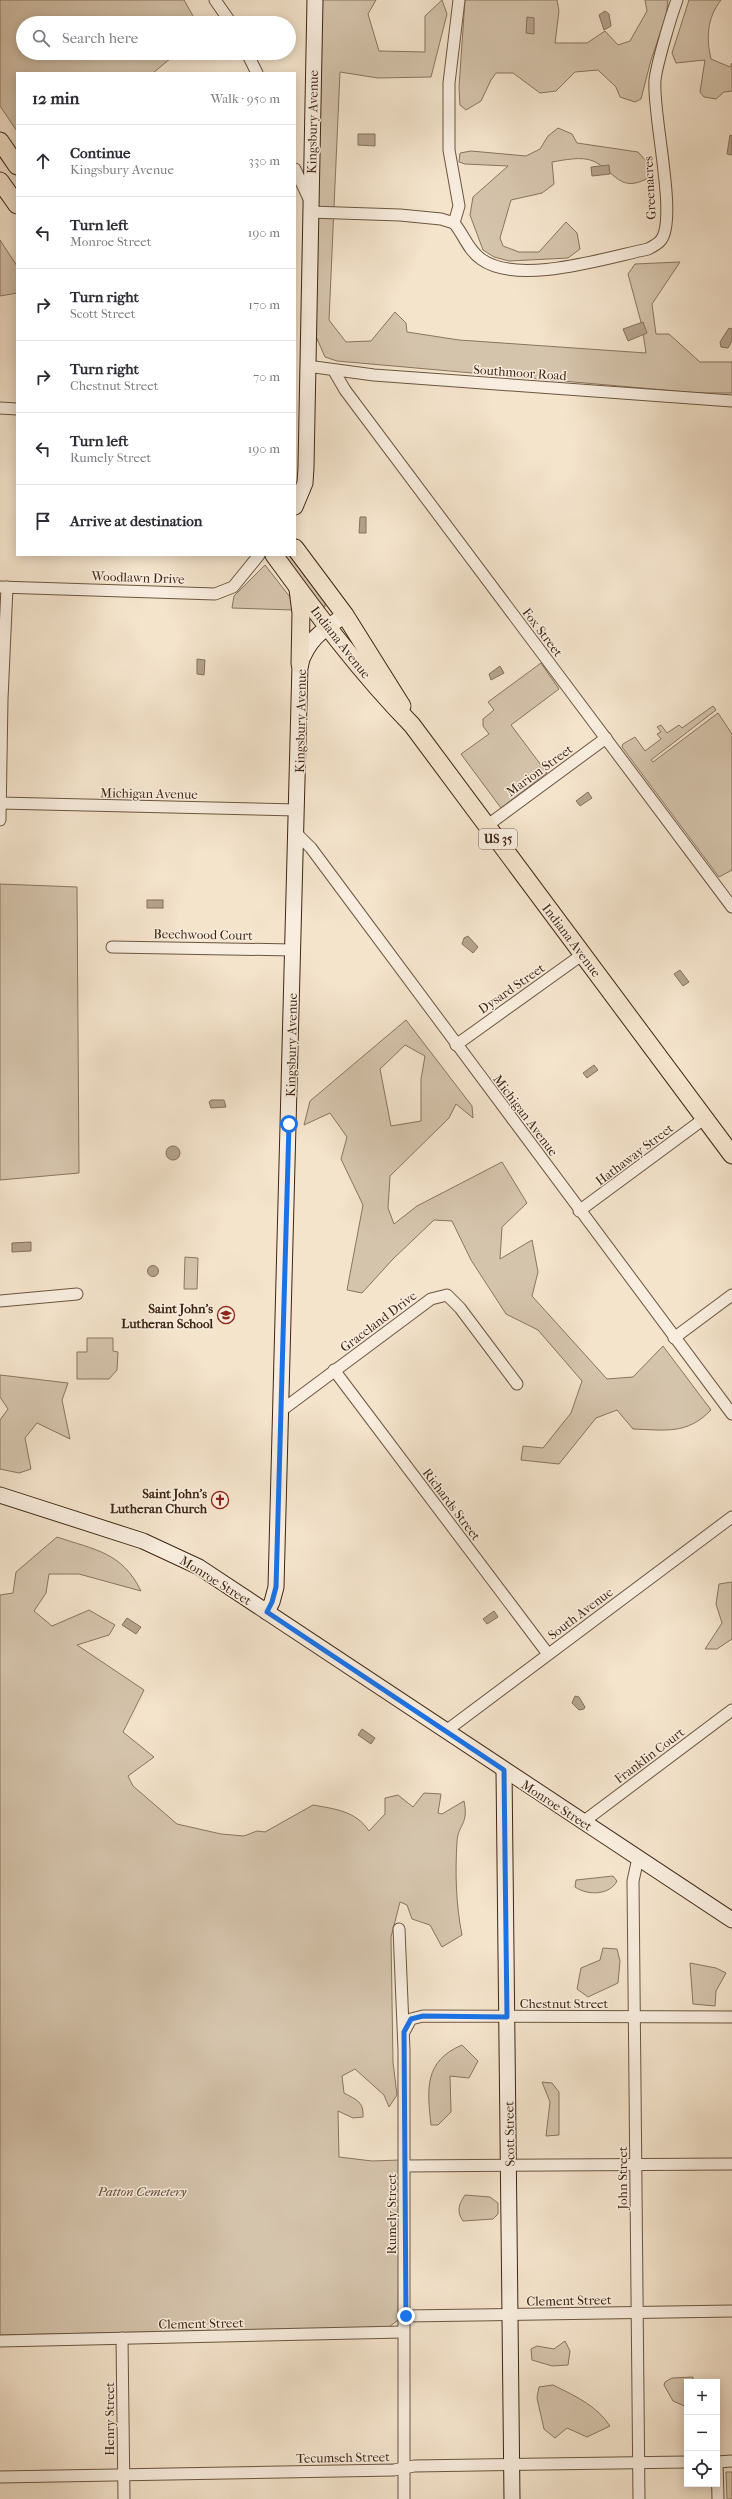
<!DOCTYPE html>
<html lang="en">
<head>
<meta charset="utf-8">
<style>
	:root { --surface:#fff; --page:#f7f7f7; --text:#2b2b33; --muted:#7c7c81; --line:#e1e1e2 }
	body { margin:0; font-family:"IM FELL French Canon",serif; background:var(--page); color:var(--text) }
	.controls { position:absolute; right:12px; bottom:12px; display:grid; overflow:hidden; border-radius:0px; box-shadow:0 2px 10px #0003 }
	.controls button { width:36px; height:36px; display:grid; place-items:center; padding:0; border:0; border-bottom:1px solid var(--line); background:var(--surface); color:var(--text); font:20px sans-serif }
	.stop { position:absolute; width:12px; height:12px; margin:-9px; border:3px solid #1a73e8; border-radius:50%; background:#fff }
	.stop.end { background:#1a73e8; border-color:#fff; box-shadow:0 1px 4px #0008 }
	.list { margin:0; padding:0; list-style:none }
	h2 { display:flex; justify-content:space-between; align-items:center; height:52px; margin:0; padding:0 16px; font-size:17px }
	h2 small { font-size:13px; font-weight:400; color:var(--muted) }
	.list li { display:grid; grid-template-columns:26px 1fr auto; gap:12px; align-items:center; box-sizing:border-box; height:72px; padding:0 16px; border-top:1px solid var(--line) }
	.list b { display:block; font-size:15px; white-space:nowrap }
	.list p { margin:0; font-size:13px; white-space:nowrap; color:var(--muted) }
	.list em { font-size:13px; font-style:normal; color:var(--muted) }
	.icon { flex:none; width:22px; height:22px; fill:none; stroke:currentColor; stroke-width:2; stroke-linecap:round; stroke-linejoin:round }
	.map { position:relative; flex:none; width:732px; height:2499px; overflow:hidden }
	.search { position:absolute; background:var(--surface); box-shadow:0 2px 10px #0003; left:16px; top:16px; width:280px; height:44px; display:flex; align-items:center; gap:10px; box-sizing:border-box; padding:0 14px; border-radius:22px; color:var(--muted); font-size:15px }
	.panel { position:absolute; background:var(--surface); box-shadow:0 2px 10px #0003; left:16px; top:72px; width:280px; height:484px; border-radius:0px }
	.map>svg:first-child { display:block }
</style>
</head>
<body>
<div class="map">
<svg width="732" height="2499" viewBox="0 0 732 2499">
	<rect width="100%" height="100%" fill="#f4e4cc"/>
	<filter id="stains"><feTurbulence type="fractalNoise" baseFrequency=".005" numOctaves="4"/><feColorMatrix values="0 0 0 0 .2 0 0 0 0 .09 0 0 0 0 .02 0 0 0 .5 -.17"/></filter>
	<radialGradient id="worn" r=".72"><stop offset=".6" stop-color="#630" stop-opacity="0"/><stop offset="1" stop-color="#630" stop-opacity=".3"/></radialGradient>
	<g fill="#d5c4ac" stroke="#8a745f" fill-rule="evenodd">
		<polygon points="0,0 184,0 197,23 23,23 23,53 177,53 153,73 17,73 17,131 0,106"/>
		<polygon points="319,0 376,0 368,14 379,51 425,52 425,16 442,0 447,14 431,77 378,78 340,72 329,320 346,342 371,341 395,312 406,323 407,332 459,340 646,353 642,326 628,274 635,264 680,262 652,304 656,334 669,334 700,362 732,362 732,393 698,393 337,361 325,357 314,332"/>
		<polygon points="465,0 557,0 559,11 555,43 587,43 605,31 618,45 630,41 647,11 645,0 668,0 666,17 651,60 641,99 635,102 620,97 616,87 598,70 575,72 556,91 540,93 513,73 496,73 491,80 481,101 466,110 460,105 459,87"/>
		<path d="M689 0H721C707 18 706 38 711 59L730 67 732 63V91L724 92 716 99 704 97 700 92 705 60 676 63 672 53Z"/>
		<path d="M558 128 572 134 577 143 638 152 646 161 650 177C619 195 616 171 593 161 582 156 564 160 552 162L554 184 542 193 511 200 500 238 503 246 519 252H539L566 222 577 233 580 249 568 258 509 261 494 257 483 250 470 215 473 197 508 166 465 164 459 162 460 153 471 151 526 156 540 149 548 136Z"/>
		<polygon points="0,240 17,266 17,293 0,296"/>
		<polygon points="281,555 291,555 325,600 325,607 322,608"/>
		<polygon points="265,565 290,597 293,610 232,608 234,596"/>
		<polygon points="541,663 559,689 511,725 547,773 501,808 461,754 489,734 483,726 483,719 494,710 488,702"/>
		<polygon points="713,706 716,710 651,760 653,762 718,713 732,734 732,870 719,877 622,747 623,744 635,737 645,751 661,739 657,734 661,732 657,727 661,725 667,733 679,725 682,728"/>
		<polygon points="0,884 77,887 79,1173 0,1180"/>
		<path d="M406 1020 472 1106 473 1118 456 1104 449 1118 390 1176 388 1208 394 1224 417 1206 502 1162 527 1203 502 1227 500 1259 532 1240 538 1272 532 1296 607 1379 633 1377 663 1346 711 1410C687 1435 665 1430 633 1429L617 1410 596 1418 559 1464 521 1460 523 1446 543 1448 571 1413 582 1381 538 1330 506 1314 471 1260 452 1221 434 1220 393 1259 362 1293 347 1290 363 1205 341 1159 347 1137 330 1113 304 1125 310 1101ZM405 1045 425 1056 421 1079V1121L391 1126 380 1069Z"/>
		<polygon points="185,1257 198,1258 197,1289 184,1289"/>
		<polygon points="87,1338 113,1338 113,1351 118,1352 117,1370 109,1379 77,1379 77,1352 87,1352"/>
		<polygon points="0,1375 68,1383 62,1400 70,1439 37,1423 25,1438 31,1469 19,1473 0,1469 0,1420 8,1409 0,1397"/>
		<path d="M57 1537C95 1550 122 1552 141 1591L79 1574H49L46 1593 34 1611 52 1626 89 1610 115 1625 109 1635 77 1645 144 1690 123 1732 154 1757 128 1776 133 1786 177 1824 221 1834 244 1836 257 1831 265 1832 313 1805C335 1809 356 1811 369 1831L385 1814V1798L398 1795 413 1807 424 1793 441 1794 438 1813 442 1814 464 1801C469 1825 458 1824 457 1842 455 1872 456 1906 462 1935L442 1947 430 1925 412 1919 407 1905 400 1902 391 1937 393 2062 397 2095 389 2107 384 2095 355 2069 342 2076 344 2093C357 2100 364 2102 363 2117L353 2118 338 2111 339 2157 372 2161 400 2160 398 2320 389 2327 0 2335V1595L13 1593 16 1572Z"/>
		<polygon points="732,1582 732,1639 717,1649 705,1649 722,1623 716,1604 719,1584"/>
		<path d="M613 1876 617 1881C610 1895 588 1896 575 1887L576 1880Z"/>
		<polygon points="603,1948 617,1949 620,1961 618,1983 588,1997 577,1989 581,1968 600,1960"/>
		<polygon points="690,1963 716,1968 726,1973 716,1991 715,2006 693,2004"/>
		<path d="M462 2045 478 2061 469 2078 450 2076 451 2112 438 2125H431C427 2089 424 2061 462 2045Z"/>
		<polygon points="542,2082 552,2083 559,2092 559,2135 546,2136 550,2102"/>
		<path d="M465 2195 490 2197 498 2203V2214L493 2219 463 2221C456 2211 459 2204 465 2195Z"/>
		<polygon points="565,2341 570,2351 568,2365 552,2366 532,2360 531,2349 537,2346 554,2349"/>
		<polygon points="693,2377 693,2382 687,2382 687,2407 673,2401 664,2385 665,2382 672,2378"/>
		<path d="M553 2385C575 2396 596 2405 610 2426L587 2437 567 2428 555 2438 544 2429 537 2398 539 2387Z"/>
		<polygon points="726,2472 732,2472 732,2499 727,2499"/>
	</g>
	<g fill="#b6a38d" stroke="#86715c">
		<polygon points="605,11 609,14 611,26 604,30 599,15"/>
		<polygon points="527,17 534,18 534,34 526,33"/>
		<polygon points="358,134 375,134 375,146 358,145"/>
		<polygon points="730,135 732,136 732,155 727,154"/>
		<polygon points="609,165 610,174 592,176 591,167"/>
		<polygon points="643,322 647,333 628,341 623,329"/>
		<polygon points="729,328 732,329 732,341 728,348 721,347 720,342"/>
		<polygon points="360,517 366,517 366,533 359,533"/>
		<polygon points="197,659 205,660 204,675 197,674"/>
		<polygon points="500,666 504,673 491,680 489,674"/>
		<polygon points="588,792 592,798 580,806 576,801"/>
		<rect x="147" y="900" width="16" height="8"/>
		<polygon points="468,936 478,947 473,953 462,944 464,938"/>
		<polygon points="680,970 689,982 683,986 674,974"/>
		<polygon points="594,1065 598,1070 587,1078 583,1073"/>
		<polygon points="211,1100 224,1100 226,1107 211,1108 209,1102"/>
		<circle cx="173" cy="1153" r="7"/>
		<polygon points="31,1242 31,1251 12,1252 12,1243"/>
		<circle cx="153" cy="1271" r="5.5"/>
		<polygon points="494,1611 498,1617 487,1624 483,1619"/>
		<polygon points="127,1618 141,1627 136,1634 122,1625"/>
		<polygon points="575,1696 579,1697 585,1707 584,1709 579,1710 572,1703"/>
		<polygon points="362,1729 375,1738 371,1744 358,1735"/>
	</g>
	<g fill="none" stroke-linecap="round" stroke-linejoin="round">
		<g stroke="#6c5540" stroke-width="13">
			<g id="street">
				<polyline points="215,0 231,23"/>
				<polyline points="247,53 257,73"/>
				<polyline points="295,169 310,201"/>
				<path d="M310 212 400 215 441 219 454 223C464 235 468 250 481 259 518 286 605 258 648 249 652 247 658 244 661 240 678 218 652 113 655 80 657 63 671 16 677 0"/>
				<polyline points="454,223 459,206 449,150 449,83 459,0"/>
				<polyline points="307,366 374,375 732,401"/>
				<polyline points="334,371 345,390 732,907"/>
				<polyline points="0,408 17,409"/>
				<polyline points="0,587 215,594 233,587 259,555"/>
				<polyline points="0,803 297,810"/>
				<polyline points="0,820 2,699 7,587"/>
				<polyline points="488,825 606,738"/>
				<polyline points="297,834 311,848 732,1414"/>
				<polyline points="112,947 293,950"/>
				<polyline points="456,1045 583,954"/>
				<polyline points="579,1211 705,1118"/>
				<polyline points="0,1301 77,1294"/>
				<polyline points="674,1338 732,1295"/>
				<polyline points="334,1370 548,1654"/>
				<polyline points="282,1410 431,1299 447,1295 460,1308 517,1384"/>
				<polyline points="446,1731 732,1517"/>
				<polyline points="583,1822 732,1710"/>
				<polyline points="638,1858 633,1881 639,2499"/>
				<polyline points="399,1929 404,2050 404,2499"/>
				<polyline points="404,2032 411,2019 423,2016 732,2017"/>
				<polyline points="405,2166 732,2164"/>
				<polyline points="406,2316 732,2311"/>
				<polyline points="122,2338 124,2499"/>
				<polyline points="0,2341 403,2332"/>
				<polyline points="717,2462 718,2499"/>
				<polyline points="717,2462 732,2461"/>
				<polyline points="0,2477 394,2470 414,2466 687,2462"/>
			</g>
		</g>
		<g stroke="#3f2512" stroke-width="17">
			<g id="secondary">
				<polyline points="295,507 305,483 306,467 315,0"/>
				<polyline points="0,1495 143,1541 199,1567 732,1920"/>
				<path d="M267 1612 272 1602 276 1587 300 664C310 637 322 631 345 615"/>
				<polyline points="504,1770 512,2499"/>
			</g>
		</g>
		<g stroke="#3f2512" stroke-width="19">
			<g id="primary">
				<polyline points="0,141 17,166"/>
				<polyline points="0,181 17,205"/>
				<polyline points="295,548 345,615 402,706"/>
				<path d="M274 555C317 614 361 673 412 725L732 1155"/>
				<polyline points="298,589 301,613 300,664"/>
			</g>
		</g>
		<use href="#street" stroke="#f8edde" stroke-width="11"/>
		<use href="#secondary" stroke="#f8edde" stroke-width="15"/>
		<use href="#primary" stroke="#f4e4cc" stroke-width="17"/>
	</g>
	<g fill="none" stroke-linecap="round" stroke-linejoin="round">
		<polyline stroke="#1a73e8" stroke-width="5" points="289,1124 276,1587 272,1602 267,1612 504,1770 507,2017 423,2016 411,2019 404,2032 406,2316"/>
	</g>
	<defs>
		<g id="school-ring" transform="scale(0.9)"><circle r="9.5" fill="#f8edde" stroke="#8f2418" stroke-width="1.5"/><path d="M0-5L7-2L0 1L-7-2ZM-4 1L0 2.5L4 1V4Q0 6-4 4Z" fill="#8f2418"/></g>
		<g id="church-ring" transform="scale(0.9)"><circle r="9.5" fill="#f8edde" stroke="#8f2418" stroke-width="1.5"/><path d="M-1.2-6h2.4v3.5h3.3v2.4h-3.3V6h-2.4V-.1h-3.3v-2.4h3.3Z" fill="#8f2418"/></g>
	</defs>
	<g fill-rule="evenodd">
		<use href="#school-ring" x="226" y="1315"/>
		<use href="#church-ring" x="220" y="1500"/>
	</g>
	<g text-anchor="middle" stroke-width="3" stroke-linejoin="round" paint-order="stroke">
		<rect fill="#f8edde" stroke="#76614f" stroke-width="1" x="479" y="829" width="38" height="20" rx="3"/>
		<g font-size="12" font-weight="bold" fill="#3f2512">
			<text x="498" y="843">US 35</text>
		</g>
		<g font-size="13" fill="#3f2512" stroke="#f8edde">
			<text transform="translate(312 122) rotate(-89)" y="5">Kingsbury Avenue</text>
			<text transform="translate(649 188) rotate(-93)" y="5">Greenacres</text>
			<text transform="translate(520 372) rotate(4)" y="5">Southmoor Road</text>
			<text transform="translate(138 577) rotate(2)" y="5">Woodlawn Drive</text>
			<text transform="translate(543 632) rotate(53)" y="5">Fox Street</text>
			<text transform="translate(341 642) rotate(52)" y="5">Indiana Avenue</text>
			<text transform="translate(300 721) rotate(-89)" y="5">Kingsbury Avenue</text>
			<text transform="translate(539 770) rotate(-36)" y="5">Marion Street</text>
			<text transform="translate(149 793) rotate(1)" y="5">Michigan Avenue</text>
			<text transform="translate(203 934) rotate(1)" y="5">Beechwood Court</text>
			<text transform="translate(572 940) rotate(53)" y="5">Indiana Avenue</text>
			<text transform="translate(511 988) rotate(-35)" y="5">Dysard Street</text>
			<text transform="translate(291 1045) rotate(-89)" y="5">Kingsbury Avenue</text>
			<text transform="translate(526 1115) rotate(53)" y="5">Michigan Avenue</text>
			<text transform="translate(634 1154) rotate(-37)" y="5">Hathaway Street</text>
			<text transform="translate(378 1321) rotate(-37)" y="5">Graceland Drive</text>
			<text transform="translate(452 1504) rotate(53)" y="5">Richards Street</text>
			<text transform="translate(216 1580) rotate(32)" y="5">Monroe Street</text>
			<text transform="translate(580 1613) rotate(-37)" y="5">South Avenue</text>
			<text transform="translate(649 1755) rotate(-37)" y="5">Franklin Court</text>
			<text transform="translate(557 1805) rotate(33)" y="5">Monroe Street</text>
			<text x="564" y="2008">Chestnut Street</text>
			<text transform="translate(509 2134) rotate(-91)" y="5">Scott Street</text>
			<text transform="translate(622 2178) rotate(-90)" y="5">John Street</text>
			<text transform="translate(391 2214) rotate(-90)" y="5">Rumely Street</text>
			<text transform="translate(569 2300) rotate(-1)" y="5">Clement Street</text>
			<text transform="translate(201 2323) rotate(-1)" y="5">Clement Street</text>
			<text transform="translate(109 2419) rotate(-90)" y="5">Henry Street</text>
			<text transform="translate(343 2457) rotate(-1)" y="5">Tecumseh Street</text>
		</g>
		<g font-size="13" font-weight="bold" fill="#3f2512" stroke="#f8edde" text-anchor="end">
			<text x="213" y="1313">Saint John's<tspan x="213" dy="15">Lutheran School</tspan></text>
			<text x="207" y="1498">Saint John's<tspan x="207" dy="15">Lutheran Church</tspan></text>
		</g>
		<g font-size="13" font-style="italic" fill="#644d38" stroke="#f8edde">
			<text x="142" y="2196">Patton Cemetery</text>
		</g>
	</g>
	<rect width="100%" height="100%" filter="url(#stains)"/>
	<rect width="100%" height="100%" fill="url(#worn)"/>
</svg>
<div class="controls">
<button>+</button>
<button>−</button>
<button><svg class="icon" aria-label="locate" viewBox="0 0 24 24"><circle cx="12" cy="12" r="6"/><path d="M12 2v4M12 18v4M2 12h4M18 12h4"/></svg></button>
</div>
<div class="stop" style="left:289px;top:1124px"></div>
<div class="stop end" style="left:406px;top:2316px"></div>
<div class="search"><svg class="icon" aria-label="search" viewBox="0 0 24 24"><circle cx="10" cy="10" r="6"/><path d="M15 15l6 6"/></svg>Search here</div>
<section class="panel">
<h2>12 min<small>Walk · 950 m</small></h2>
<ul class="list">
<li><svg class="icon" aria-label="ahead" viewBox="0 0 24 24"><path d="M12 20V5M6 11l6-6 6 6"/></svg><div><b>Continue</b><p>Kingsbury Avenue</p></div><em>330 m</em></li>
<li><svg class="icon" aria-label="left" viewBox="0 0 24 24"><path d="M17 20v-9H6M10 6l-5 5 5 5"/></svg><div><b>Turn left</b><p>Monroe Street</p></div><em>190 m</em></li>
<li><svg class="icon" aria-label="right" viewBox="0 0 24 24"><path d="M7 20v-9h11M14 6l5 5-5 5"/></svg><div><b>Turn right</b><p>Scott Street</p></div><em>170 m</em></li>
<li><svg class="icon" aria-label="right" viewBox="0 0 24 24"><path d="M7 20v-9h11M14 6l5 5-5 5"/></svg><div><b>Turn right</b><p>Chestnut Street</p></div><em>70 m</em></li>
<li><svg class="icon" aria-label="left" viewBox="0 0 24 24"><path d="M17 20v-9H6M10 6l-5 5 5 5"/></svg><div><b>Turn left</b><p>Rumely Street</p></div><em>190 m</em></li>
<li><svg class="icon" aria-label="arrive" viewBox="0 0 24 24"><path d="M6 21V4h12l-3 4 3 4H6"/></svg><div><b>Arrive at destination</b></div></li>
</ul>
</section>
</div>
</body>
</html>
